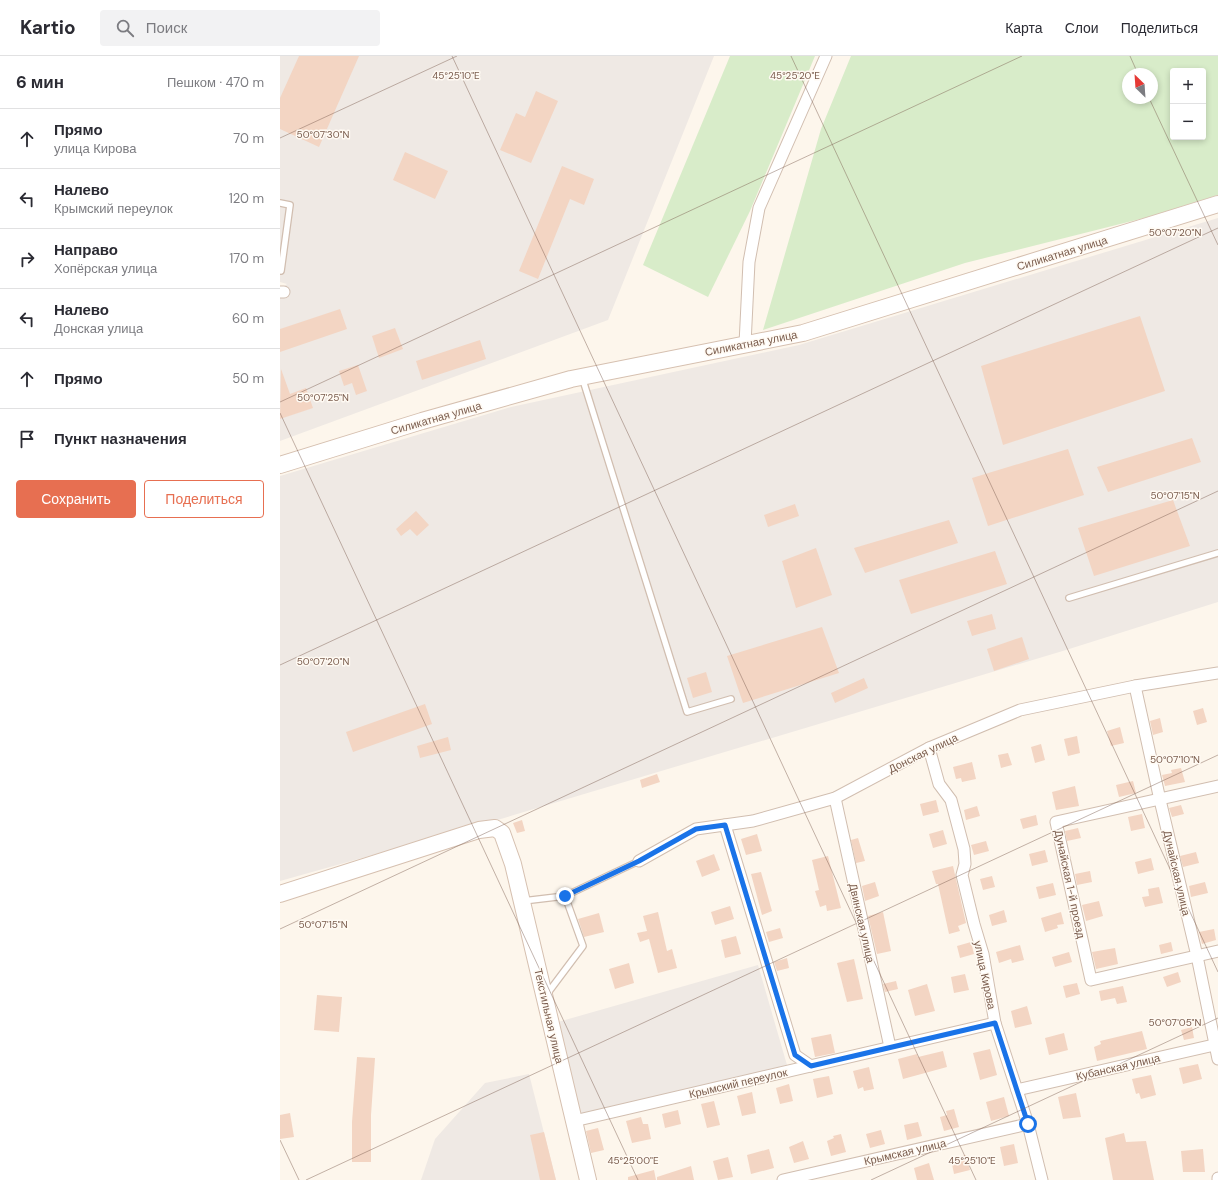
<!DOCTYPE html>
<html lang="ru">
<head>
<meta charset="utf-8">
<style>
	:root { --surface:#fff; --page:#f2f2f3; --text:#2b2b33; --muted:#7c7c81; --line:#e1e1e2; --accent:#e76f51 }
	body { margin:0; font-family:"DM Sans",sans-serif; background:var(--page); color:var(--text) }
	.controls { position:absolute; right:12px; top:12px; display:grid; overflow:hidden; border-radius:4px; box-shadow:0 2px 6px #0003 }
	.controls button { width:36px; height:36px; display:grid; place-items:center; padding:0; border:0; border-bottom:1px solid var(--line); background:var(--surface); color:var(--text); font:20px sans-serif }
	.compass { position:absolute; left:842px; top:12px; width:36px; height:36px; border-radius:50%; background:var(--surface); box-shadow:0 2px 6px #0003; rotate:335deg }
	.stop { position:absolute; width:12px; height:12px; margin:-9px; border:3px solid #1a73e8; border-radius:50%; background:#fff }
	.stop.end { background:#1a73e8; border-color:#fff; box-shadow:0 1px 4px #0008 }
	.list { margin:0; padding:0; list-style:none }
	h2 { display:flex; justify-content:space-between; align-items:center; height:52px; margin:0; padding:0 16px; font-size:17px }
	h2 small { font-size:13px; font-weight:400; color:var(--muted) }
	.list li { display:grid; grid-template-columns:26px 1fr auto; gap:12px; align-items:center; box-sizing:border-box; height:60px; padding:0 16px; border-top:1px solid var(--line) }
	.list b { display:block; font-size:15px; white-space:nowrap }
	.list p { margin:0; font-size:13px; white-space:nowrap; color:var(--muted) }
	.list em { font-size:13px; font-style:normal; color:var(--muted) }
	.actions { display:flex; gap:8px; padding:12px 16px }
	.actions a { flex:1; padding:9px 0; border:1px solid var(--accent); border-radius:4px; text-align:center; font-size:14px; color:var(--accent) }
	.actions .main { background:var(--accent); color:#fff }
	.icon { flex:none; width:22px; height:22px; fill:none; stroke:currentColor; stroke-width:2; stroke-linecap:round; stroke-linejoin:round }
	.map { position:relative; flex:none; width:938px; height:1124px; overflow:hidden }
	header { display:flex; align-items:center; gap:24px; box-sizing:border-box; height:56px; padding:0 20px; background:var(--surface); border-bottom:1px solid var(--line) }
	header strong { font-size:19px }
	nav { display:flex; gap:22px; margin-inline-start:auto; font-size:14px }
	.search { width:280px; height:36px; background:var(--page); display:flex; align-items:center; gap:10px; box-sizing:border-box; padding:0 14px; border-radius:4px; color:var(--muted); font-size:15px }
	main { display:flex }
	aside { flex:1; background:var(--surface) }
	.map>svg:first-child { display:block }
</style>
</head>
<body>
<header>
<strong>Kartio</strong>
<div class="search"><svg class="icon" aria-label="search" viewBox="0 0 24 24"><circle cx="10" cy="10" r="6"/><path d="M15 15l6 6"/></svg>Поиск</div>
<nav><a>Карта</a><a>Слои</a><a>Поделиться</a></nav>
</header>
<main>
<aside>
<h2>6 мин<small>Пешком · 470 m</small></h2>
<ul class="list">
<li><svg class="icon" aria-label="ahead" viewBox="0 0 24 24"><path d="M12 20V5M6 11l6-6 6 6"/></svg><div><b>Прямо</b><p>улица Кирова</p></div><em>70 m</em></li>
<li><svg class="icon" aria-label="left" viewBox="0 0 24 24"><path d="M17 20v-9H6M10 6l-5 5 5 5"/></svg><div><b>Налево</b><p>Крымский переулок</p></div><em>120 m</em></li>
<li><svg class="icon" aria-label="right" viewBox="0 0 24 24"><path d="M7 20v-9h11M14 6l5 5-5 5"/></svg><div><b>Направо</b><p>Хопёрская улица</p></div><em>170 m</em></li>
<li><svg class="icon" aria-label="left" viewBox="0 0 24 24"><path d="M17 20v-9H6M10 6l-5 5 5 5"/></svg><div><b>Налево</b><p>Донская улица</p></div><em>60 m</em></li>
<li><svg class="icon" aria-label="ahead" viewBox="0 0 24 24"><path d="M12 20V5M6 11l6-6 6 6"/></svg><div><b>Прямо</b></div><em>50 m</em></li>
<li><svg class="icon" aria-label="arrive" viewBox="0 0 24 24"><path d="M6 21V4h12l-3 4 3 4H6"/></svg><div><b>Пункт назначения</b></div></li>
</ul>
<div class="actions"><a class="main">Сохранить</a><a>Поделиться</a></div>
</aside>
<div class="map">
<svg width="938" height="1124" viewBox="0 0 938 1124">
	<rect width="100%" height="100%" fill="#fdf6ec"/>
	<g fill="#efe9e4">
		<polygon points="0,0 434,0 328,264 0,385 0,233 7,228 0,226"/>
		<polygon points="938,162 938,546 786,594 214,765 0,825 0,420 231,351 519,289"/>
		<polygon points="478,909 507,1009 299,1058 278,966"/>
		<polygon points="249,1018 276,1124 141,1124 155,1083 205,1027"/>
	</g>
	<g fill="#d8ecc9" fill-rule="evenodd">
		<polygon points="450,0 535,0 470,155 428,241 363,209"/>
		<path d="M571 0H938V139L868 161 685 207 483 274 541 73ZM893 15H923V81H893ZM848 18H872V42H848Z"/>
	</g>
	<g fill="#f3d5c3">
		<polygon points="19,0 79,0 39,91 0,73 0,42"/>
		<polygon points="256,35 278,45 251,107 220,94 236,57 245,61"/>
		<polygon points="125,96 168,115 155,143 113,124"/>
		<polygon points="282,110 314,123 304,149 290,143 258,223 239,215"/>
		<polygon points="60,253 67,273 0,296 0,273"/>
		<polygon points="860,260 885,335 723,389 701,310"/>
		<polygon points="115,272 123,293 99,302 92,280"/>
		<polygon points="200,284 206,303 142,324 136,305"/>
		<polygon points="78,309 87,335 76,339 72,327 64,330 59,315"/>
		<polygon points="1,313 10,338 26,332 33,352 0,363"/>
		<polygon points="912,382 921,406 828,436 817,411"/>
		<polygon points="788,393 804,439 708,470 692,422"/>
		<polygon points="893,444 910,490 814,520 798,472"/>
		<polygon points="515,448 519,460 488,471 484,459"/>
		<polygon points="136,455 149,469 137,480 130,473 121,480 116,473"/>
		<polygon points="669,464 678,487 585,517 574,492"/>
		<polygon points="536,492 552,539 516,552 502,505"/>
		<polygon points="715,495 727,528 631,558 619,524"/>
		<polygon points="712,558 716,573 692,580 687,565"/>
		<polygon points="542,571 559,617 463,647 447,600"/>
		<polygon points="742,581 749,603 714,615 707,593"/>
		<polygon points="426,616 432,636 413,642 407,622"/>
		<polygon points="584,622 588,632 555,647 551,637"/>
		<polygon points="145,648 152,668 73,696 66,676"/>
		<polygon points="923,652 927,666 917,669 913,655"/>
		<polygon points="880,662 883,676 873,679 870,665"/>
		<polygon points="840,671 844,687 831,690 827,675"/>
		<polygon points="797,680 800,697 788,700 784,683"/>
		<polygon points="168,681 171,694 140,702 137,690"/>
		<polygon points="761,688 765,704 755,707 751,691"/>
		<polygon points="728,697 732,709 721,712 718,699"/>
		<polygon points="692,706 696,723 682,726 681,722 676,723 673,711"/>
		<polygon points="901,712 905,726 885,730 882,719 892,717 891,714"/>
		<polygon points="377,718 380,726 362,732 360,724"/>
		<polygon points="853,725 856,737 839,741 836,729"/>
		<polygon points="795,730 799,750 776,754 772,736"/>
		<polygon points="656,744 659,756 643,760 640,748"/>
		<polygon points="901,749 904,758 892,761 889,752"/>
		<polygon points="697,750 700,760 686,764 684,754"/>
		<polygon points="862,758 865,772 851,775 848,761"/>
		<polygon points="756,759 758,769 743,773 740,763"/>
		<polygon points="242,764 245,775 237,777 233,767"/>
		<polygon points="798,772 801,782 787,785 785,775"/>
		<polygon points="663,774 667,788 653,792 649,778"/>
		<polygon points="477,778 482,795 466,799 461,783"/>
		<polygon points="578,782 585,805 576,807 571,784"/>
		<polygon points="706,785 709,795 694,799 691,789"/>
		<polygon points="765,794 768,806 752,810 749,798"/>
		<polygon points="916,796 919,807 903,811 900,800"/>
		<polygon points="434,798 440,814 422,821 416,805"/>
		<polygon points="548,800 561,852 547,855 546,849 540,851 535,835 539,834 532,804"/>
		<polygon points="871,802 874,814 858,818 855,806"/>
		<polygon points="673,810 686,867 678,870 680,875 669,878 658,828 656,828 652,815"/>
		<polygon points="810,815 812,826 797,829 795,818"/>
		<polygon points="481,816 492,855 482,859 471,818"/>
		<polygon points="712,820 715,831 703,834 700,823"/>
		<polygon points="595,826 599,840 585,845 582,830"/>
		<polygon points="925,826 928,837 911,841 909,830"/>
		<polygon points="773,827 776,839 759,843 756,831"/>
		<polygon points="879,831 883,847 865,851 862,841 869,840 868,833"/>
		<polygon points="819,845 823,860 806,865 802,849"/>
		<polygon points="450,850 454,863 435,869 431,856"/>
		<polygon points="724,854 727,866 712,870 709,859"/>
		<polygon points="378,856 387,895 392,893 397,912 378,917 369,883 360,886 357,877 367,875 363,860"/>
		<polygon points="603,856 611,895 597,898 588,860"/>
		<polygon points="781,856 784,868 777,869 778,872 765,876 761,862"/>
		<polygon points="319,857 324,876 304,881 298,863"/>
		<polygon points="500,872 503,882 489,886 486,876"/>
		<polygon points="934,873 936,884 922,888 919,876"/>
		<polygon points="456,880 461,898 445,902 441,884"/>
		<polygon points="691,886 694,898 680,902 677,890"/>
		<polygon points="891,886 893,895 881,898 879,889"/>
		<polygon points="740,889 744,904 732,907 731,903 719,907 716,896"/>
		<polygon points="835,892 838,908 816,913 812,896"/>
		<polygon points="789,896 792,906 775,911 772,901"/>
		<polygon points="507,902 509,912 497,915 494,906"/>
		<polygon points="574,903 583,943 567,946 557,907"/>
		<polygon points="349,907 354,927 335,933 329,913"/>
		<polygon points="898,916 901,926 887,931 883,921"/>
		<polygon points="685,918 689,934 674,937 671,921"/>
		<polygon points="616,925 618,933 605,936 603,928"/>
		<polygon points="797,927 800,938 786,942 783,930"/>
		<polygon points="647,928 655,955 635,960 628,934"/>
		<polygon points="843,930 847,946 837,948 835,942 821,945 819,935"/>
		<polygon points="37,939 62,941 59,976 34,974"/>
		<polygon points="747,950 752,968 735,972 731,955"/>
		<polygon points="912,971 914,982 904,984 901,974"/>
		<polygon points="862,975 867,993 817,1005 814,991 821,988 820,985"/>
		<polygon points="784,977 788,994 769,999 765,982"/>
		<polygon points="551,978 555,997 535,1001 531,982"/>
		<polygon points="710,993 717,1019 700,1024 693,997"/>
		<polygon points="663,995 667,1011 623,1023 618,1003 637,998 638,1001"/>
		<polygon points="77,1001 95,1002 91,1059 91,1106 72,1106 72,1066"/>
		<polygon points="918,1008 922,1023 903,1028 899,1012"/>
		<polygon points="589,1011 594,1033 584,1035 583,1031 578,1033 573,1015"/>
		<polygon points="871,1019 876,1039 861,1043 859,1037 856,1038 852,1023"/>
		<polygon points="549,1020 553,1038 537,1042 533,1023"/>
		<polygon points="509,1028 513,1045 500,1048 496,1032"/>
		<polygon points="472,1036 476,1057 462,1060 457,1040"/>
		<polygon points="796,1037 801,1061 783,1063 778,1041"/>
		<polygon points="724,1041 729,1060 711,1065 706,1046"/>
		<polygon points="434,1045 440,1069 427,1072 421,1048"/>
		<polygon points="674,1053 679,1071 664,1075 660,1061 667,1059 666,1055"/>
		<polygon points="398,1054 401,1068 385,1072 382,1058"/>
		<polygon points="10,1057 14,1081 0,1083 0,1059"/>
		<polygon points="361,1061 363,1068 368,1068 371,1083 352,1087 346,1065"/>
		<polygon points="638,1066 642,1080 627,1084 624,1069"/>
		<polygon points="318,1072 324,1094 311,1097 306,1075"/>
		<polygon points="601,1074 605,1088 590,1092 586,1078"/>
		<polygon points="264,1076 276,1124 260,1124 250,1079"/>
		<polygon points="844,1077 846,1086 866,1085 874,1124 833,1124 825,1082"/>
		<polygon points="561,1078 566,1096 551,1100 547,1085 554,1082 553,1080"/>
		<polygon points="523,1085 529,1103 514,1107 509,1091"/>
		<polygon points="734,1088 738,1107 724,1110 720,1091"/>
		<polygon points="489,1093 494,1112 471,1118 467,1099"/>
		<polygon points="923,1093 925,1116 903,1116 901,1095"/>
		<polygon points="686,1099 690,1114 674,1118 671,1103"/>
		<polygon points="448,1101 453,1121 438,1124 433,1105"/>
		<polygon points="649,1107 654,1124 637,1124 634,1112"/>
		<polygon points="411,1110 414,1124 377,1124 377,1121"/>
		<polygon points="374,1114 376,1124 348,1124 348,1121"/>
	</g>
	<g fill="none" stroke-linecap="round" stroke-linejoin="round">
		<g stroke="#d1beb0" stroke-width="8">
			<g id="lane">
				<polyline points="0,147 10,149 1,215"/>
				<polyline points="302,321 407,656 451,643"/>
				<polyline points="789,542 938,497"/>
				<polyline points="285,840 359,805"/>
				<polyline points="243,845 285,840 303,890 267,938"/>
			</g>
		</g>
		<g stroke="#d1beb0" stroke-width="13">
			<g id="street">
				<polyline points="0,236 4,236"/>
				<polyline points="465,288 469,206 479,152 546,0"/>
				<polyline points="855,630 880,744 917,900 938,1003"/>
				<polyline points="649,692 659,728 671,744 684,793 685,808 682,819 694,868 703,898 715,967 748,1068 762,1124"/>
				<polyline points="938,730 776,766 811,924 938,895"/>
				<polyline points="555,742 610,991"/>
				<polyline points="445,769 515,999 531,1010"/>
				<polyline points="359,805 416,773 473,765 555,742 649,692 740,654 855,630 938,617"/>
				<polyline points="737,1034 938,988"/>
				<polyline points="294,1065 715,967"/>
				<polyline points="503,1124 748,1068"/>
				<polyline points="938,1124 938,1122"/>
			</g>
		</g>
		<g stroke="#d6c0b0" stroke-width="18">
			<g id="secondary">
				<polyline points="0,409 142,365 291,323 523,277 938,148"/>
				<polyline points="0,838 199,774 215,772 222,777 233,808 308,1124"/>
			</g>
		</g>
		<use href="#lane" stroke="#fff" stroke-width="5.5"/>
		<use href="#street" stroke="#fff" stroke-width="11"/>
		<use href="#secondary" stroke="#fff" stroke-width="16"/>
	</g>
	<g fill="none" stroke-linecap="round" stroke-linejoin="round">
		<polyline stroke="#1a73e8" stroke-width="5" points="285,840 359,805 416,773 445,769 515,999 531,1010 715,967 748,1068"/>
	</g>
	<path fill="none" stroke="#7a5c4d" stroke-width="1" stroke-opacity="0.45" d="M172 0 696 1124M511 0 938 916M850 0 858 18M869 42 938 189M0 82 177 0M0 346 742 0M0 357 358 1124M0 609 938 172M0 873 938 435M0 1084 19 1124M26 1124 938 699M591 1124 938 962"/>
	<g text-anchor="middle" stroke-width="3" stroke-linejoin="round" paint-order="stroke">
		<g font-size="11" fill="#7a5c4d" stroke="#fffaf3">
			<text transform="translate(782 197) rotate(-17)" y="4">Силикатная улица</text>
			<text transform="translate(471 287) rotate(-11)" y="4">Силикатная улица</text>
			<text transform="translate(156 362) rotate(-16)" y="4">Силикатная улица</text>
			<text transform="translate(643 697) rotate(-26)" y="4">Донская улица</text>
			<text transform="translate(897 817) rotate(77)" y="4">Дунайская улица</text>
			<text transform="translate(790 828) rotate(78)" y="4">Дунайская 1-й проезд</text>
			<text transform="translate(582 867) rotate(77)" y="4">Двинская улица</text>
			<text transform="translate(705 919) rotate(78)" y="4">улица Кирова</text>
			<text transform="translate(269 960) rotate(77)" y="4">Текстильная улица</text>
			<text transform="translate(838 1011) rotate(-13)" y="4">Кубанская улица</text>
			<text transform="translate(458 1027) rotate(-13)" y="4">Крымский переулок</text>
			<text transform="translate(625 1096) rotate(-13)" y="4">Крымская улица</text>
		</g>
	</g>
	<g font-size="10" text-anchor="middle" fill="#7a5c4d" stroke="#fffaf3" stroke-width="3" stroke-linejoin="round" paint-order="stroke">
		<text x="176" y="23">45°25'10"E</text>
		<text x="515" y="23">45°25'20"E</text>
		<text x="43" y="82">50°07'30"N</text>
		<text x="895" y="180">50°07'20"N</text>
		<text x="43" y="345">50°07'25"N</text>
		<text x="895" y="443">50°07'15"N</text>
		<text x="43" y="609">50°07'20"N</text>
		<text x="895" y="707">50°07'10"N</text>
		<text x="43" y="872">50°07'15"N</text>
		<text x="895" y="970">50°07'05"N</text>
		<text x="353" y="1108">45°25'00"E</text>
		<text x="692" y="1108">45°25'10"E</text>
	</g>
</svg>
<div class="controls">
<button>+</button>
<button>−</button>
</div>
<svg class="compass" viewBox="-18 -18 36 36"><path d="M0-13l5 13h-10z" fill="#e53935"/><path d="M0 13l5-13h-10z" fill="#7c7c81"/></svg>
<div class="stop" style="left:748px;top:1068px"></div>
<div class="stop end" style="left:285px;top:840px"></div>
</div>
</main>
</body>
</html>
